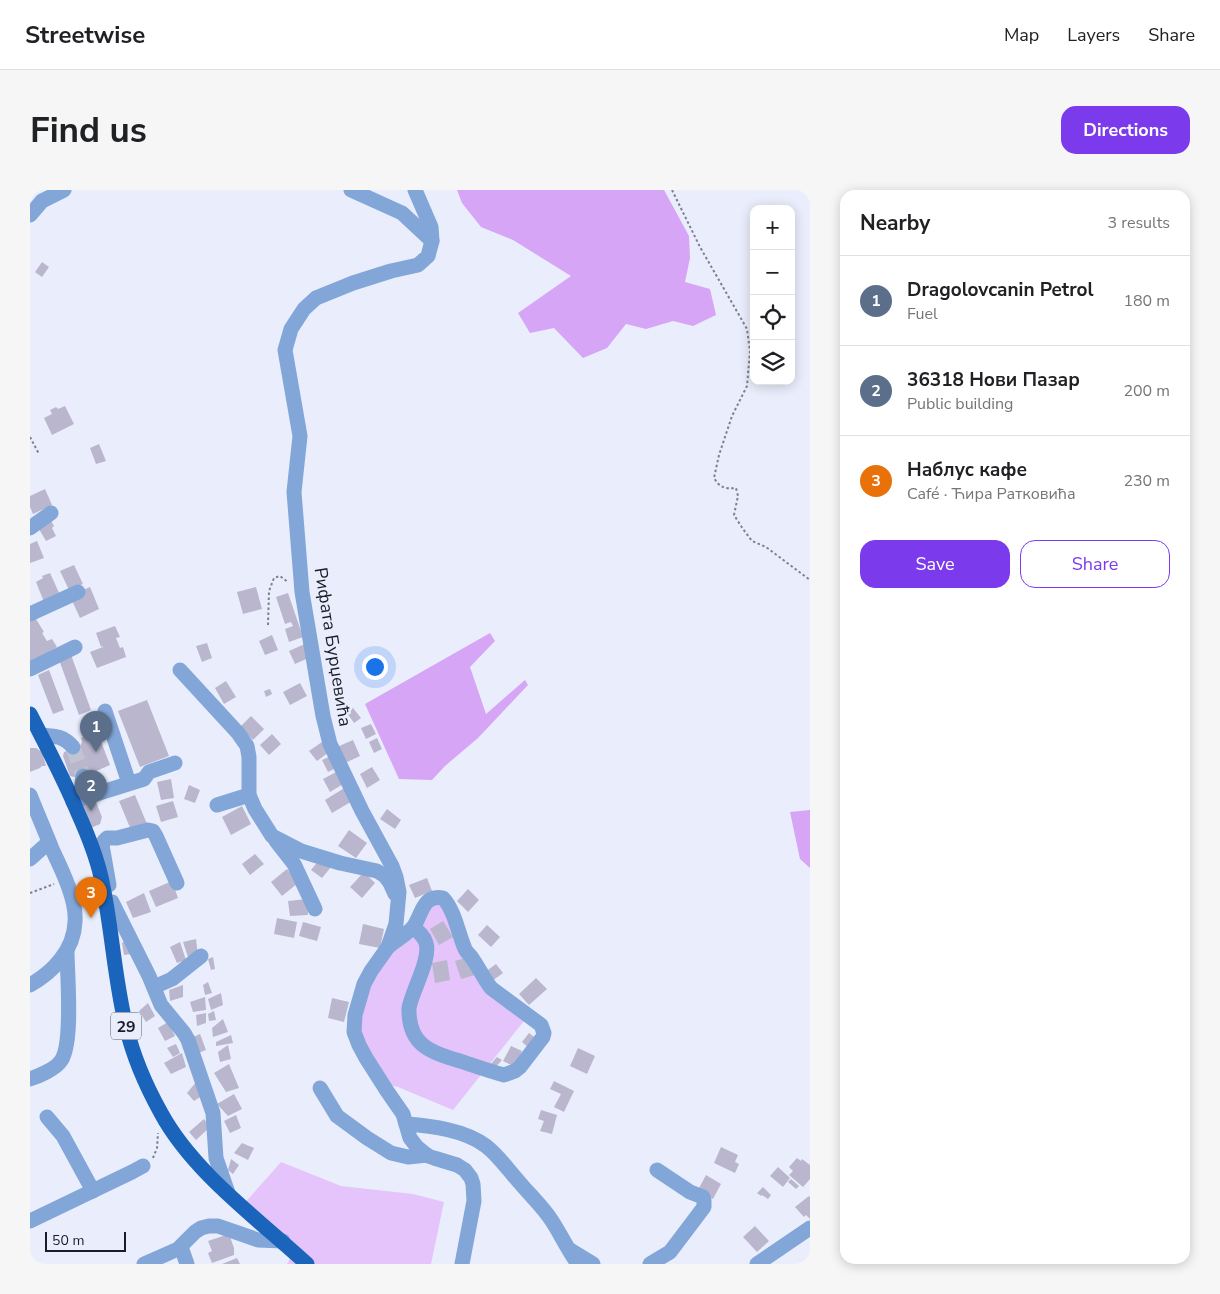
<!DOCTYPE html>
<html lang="en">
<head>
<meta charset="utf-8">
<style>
	:root { --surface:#fff; --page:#f6f6f6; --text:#202124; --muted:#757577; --line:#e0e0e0; --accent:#7c3aed }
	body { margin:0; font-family:"Nunito Sans",sans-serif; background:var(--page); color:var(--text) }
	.controls { position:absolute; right:15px; top:15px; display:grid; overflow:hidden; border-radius:10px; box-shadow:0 2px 12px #0003 }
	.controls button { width:45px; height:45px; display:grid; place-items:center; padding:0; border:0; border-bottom:1px solid var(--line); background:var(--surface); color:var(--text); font:25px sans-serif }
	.scale { position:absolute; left:15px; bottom:12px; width:81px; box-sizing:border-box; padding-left:5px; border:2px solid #1b1d26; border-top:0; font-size:14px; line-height:18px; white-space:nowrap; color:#1b1d26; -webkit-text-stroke:4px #eaeefc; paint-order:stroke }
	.you { position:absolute; left:344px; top:476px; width:18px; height:18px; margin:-12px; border:4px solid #fff; border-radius:50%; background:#1a73e8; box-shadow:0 0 0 8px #1a73e833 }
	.badge { display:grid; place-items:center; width:32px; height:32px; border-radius:50%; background:var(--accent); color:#fff; font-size:16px; font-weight:700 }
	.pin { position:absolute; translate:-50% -41px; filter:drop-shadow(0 1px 2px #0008) }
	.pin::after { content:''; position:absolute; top:26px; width:18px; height:15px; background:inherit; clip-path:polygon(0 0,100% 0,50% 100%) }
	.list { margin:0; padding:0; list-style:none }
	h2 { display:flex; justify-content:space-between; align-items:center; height:65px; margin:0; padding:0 20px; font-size:21px }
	h2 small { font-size:16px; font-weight:400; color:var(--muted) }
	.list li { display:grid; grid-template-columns:32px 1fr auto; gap:15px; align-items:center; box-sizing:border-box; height:90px; padding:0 20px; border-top:1px solid var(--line) }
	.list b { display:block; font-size:19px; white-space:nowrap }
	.list p { margin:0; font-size:16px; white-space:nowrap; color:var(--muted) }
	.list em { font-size:16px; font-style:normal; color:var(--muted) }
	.actions { display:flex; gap:10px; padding:15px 20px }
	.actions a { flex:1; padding:11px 0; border:1px solid var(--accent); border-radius:15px; text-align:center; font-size:18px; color:var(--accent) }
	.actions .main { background:var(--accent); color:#fff }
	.icon { flex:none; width:28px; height:28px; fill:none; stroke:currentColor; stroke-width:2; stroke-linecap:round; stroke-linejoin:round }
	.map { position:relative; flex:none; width:780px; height:1074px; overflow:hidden; border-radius:15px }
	header { display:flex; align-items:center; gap:30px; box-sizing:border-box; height:70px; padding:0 25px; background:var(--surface); border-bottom:1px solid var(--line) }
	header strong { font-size:24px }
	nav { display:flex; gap:28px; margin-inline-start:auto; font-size:18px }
	.intro { display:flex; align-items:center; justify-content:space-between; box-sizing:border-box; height:120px; padding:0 30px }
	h1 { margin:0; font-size:35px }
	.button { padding:12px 22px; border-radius:15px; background:var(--accent); color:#fff; font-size:18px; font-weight:700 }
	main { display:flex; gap:30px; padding:0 30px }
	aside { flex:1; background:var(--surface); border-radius:15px; box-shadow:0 2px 12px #0003 }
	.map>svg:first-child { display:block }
</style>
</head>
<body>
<header>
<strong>Streetwise</strong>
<nav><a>Map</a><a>Layers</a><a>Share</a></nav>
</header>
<div class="intro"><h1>Find us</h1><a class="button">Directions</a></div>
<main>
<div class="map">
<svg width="780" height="1074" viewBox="0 0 780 1074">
	<rect width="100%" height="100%" fill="#eaeefc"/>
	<g fill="#e4c4fa">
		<polygon points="408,707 436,761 498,826 423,920 368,897 352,893 324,836 334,794"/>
		<polygon points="251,972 311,996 383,1004 414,1012 401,1074 257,1074 264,1062 212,1016"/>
	</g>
	<g fill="#d6a5f6">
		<polygon points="427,0 634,0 659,46 660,68 655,92 680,99 686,125 663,136 643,131 616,139 596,134 577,158 553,168 524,138 500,143 488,123 541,86 483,50 451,37 432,13"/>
		<polygon points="460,443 465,451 440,477 456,524 495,490 498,495 448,548 415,576 402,590 369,589 335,514"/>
		<polygon points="780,620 780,678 770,669 760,622"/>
	</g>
	<g fill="#b9b6cd">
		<polygon points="12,72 19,77 12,87 5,82"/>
		<polygon points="35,216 44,234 22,245 14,228 22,224 20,220 26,217 28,219"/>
		<polygon points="69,254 76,271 66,274 60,258"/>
		<polygon points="15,299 22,315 3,324 0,317 0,306"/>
		<polygon points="19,327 24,336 22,338 26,346 16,351 6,334"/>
		<polygon points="7,351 14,368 0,373 0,354"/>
		<polygon points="44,375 53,394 39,400 30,381"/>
		<polygon points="20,383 30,405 14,412 6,392 13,388 12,386"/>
		<polygon points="60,397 69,419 50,428 40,406"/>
		<polygon points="226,397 232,419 213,424 207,402"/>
		<polygon points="258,403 273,447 259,452 255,439 263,436 261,432 255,434 246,407"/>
		<polygon points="0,428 6,429 14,442 12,443 17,451 22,449 27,457 0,474"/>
		<polygon points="85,436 90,447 86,448 90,458 93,457 96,467 67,478 60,462 73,457 73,456 71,457 66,443"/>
		<polygon points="242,445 248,460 235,465 229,451"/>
		<polygon points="177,453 182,468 172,472 166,456"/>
		<polygon points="277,453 283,466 265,474 259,461"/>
		<polygon points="40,462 61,520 49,525 28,467"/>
		<polygon points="19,480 34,520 23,524 8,485"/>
		<polygon points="196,491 206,507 194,514 185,498"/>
		<polygon points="270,493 277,506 260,515 253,502"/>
		<polygon points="240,499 242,504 236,507 234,501"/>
		<polygon points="117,510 139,566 110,577 88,521"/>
		<polygon points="323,518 331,528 324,533 317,523"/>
		<polygon points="221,526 234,539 223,550 210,537"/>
		<polygon points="341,534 346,544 336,549 331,538"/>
		<polygon points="67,541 80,575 64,582 63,580 44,587 40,586 33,566 34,562 50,556 52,552 51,548"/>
		<polygon points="242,544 251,554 239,565 230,555"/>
		<polygon points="347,548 352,559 344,563 339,552"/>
		<polygon points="323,550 330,566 315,573 307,557"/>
		<polygon points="292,552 299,562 287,571 279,561"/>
		<polygon points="0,558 6,558 12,562 16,576 12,576 10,578 0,582"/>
		<polygon points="301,566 306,578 298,582 292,570"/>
		<polygon points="342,577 350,590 337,598 330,584"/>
		<polygon points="308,581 315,593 300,602 293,589"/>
		<polygon points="141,589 144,608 131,610 127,592"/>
		<polygon points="159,595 170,600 165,613 154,609"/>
		<polygon points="316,597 324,610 302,623 295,610"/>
		<polygon points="105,605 117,634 101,640 89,611"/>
		<polygon points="64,607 72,627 70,634 61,638 50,613"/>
		<polygon points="143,611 148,627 131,632 126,616"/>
		<polygon points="212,616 221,634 201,645 192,627"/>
		<polygon points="357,619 371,630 365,639 350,629"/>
		<polygon points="319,640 337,653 326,668 308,656"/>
		<polygon points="225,664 234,674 220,685 212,674"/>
		<polygon points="290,669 301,677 292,688 281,680"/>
		<polygon points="257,679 268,693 252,706 241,692"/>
		<polygon points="334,682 345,693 332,708 320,697"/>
		<polygon points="397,688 402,701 385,708 379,695"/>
		<polygon points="142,691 148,708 126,717 119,701"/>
		<polygon points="438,699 449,710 438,722 427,711"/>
		<polygon points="114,703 121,722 103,728 96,712"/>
		<polygon points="277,709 278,725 260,726 258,711"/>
		<polygon points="247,728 267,732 264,748 244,744"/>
		<polygon points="413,731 423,747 409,755 400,739"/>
		<polygon points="273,732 291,737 287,751 269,746"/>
		<polygon points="333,734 354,739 350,758 329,754"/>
		<polygon points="457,735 470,747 461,757 448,745"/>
		<polygon points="98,749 102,764 94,765 92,753"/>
		<polygon points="166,749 168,767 159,770 153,752"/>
		<polygon points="150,752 156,770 147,773 140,757"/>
		<polygon points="183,767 185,779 181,780 178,769"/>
		<polygon points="439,767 445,785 431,789 425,771"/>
		<polygon points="417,770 420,790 405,793 402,773"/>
		<polygon points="466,774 473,783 462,791 455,782"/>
		<polygon points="506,788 517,799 499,815 489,804"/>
		<polygon points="178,792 182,803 175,805 173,795"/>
		<polygon points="153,795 153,807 140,811 139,800"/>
		<polygon points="191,803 193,815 181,820 178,809"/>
		<polygon points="175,807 176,820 163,822 160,812"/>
		<polygon points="302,808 319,812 314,832 298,828"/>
		<polygon points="118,813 125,826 116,832 109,821"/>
		<polygon points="184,821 186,830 179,831 178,824"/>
		<polygon points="176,823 176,833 167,836 166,825"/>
		<polygon points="193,829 198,842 183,847 182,838"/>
		<polygon points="138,832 145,846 135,851 128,838"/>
		<polygon points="499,843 508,850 500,859 492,852"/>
		<polygon points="170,844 176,860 166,864 161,848"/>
		<polygon points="201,845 203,853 186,856 186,852"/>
		<polygon points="146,854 150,863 143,867 137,858"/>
		<polygon points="198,855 201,869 190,872 188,862"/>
		<polygon points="481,856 492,861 485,877 473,871"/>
		<polygon points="548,858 565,866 557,884 540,876"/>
		<polygon points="152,863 156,877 141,884 134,873"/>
		<polygon points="467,867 472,870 465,878 460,875"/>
		<polygon points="199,874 209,898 196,902 184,883"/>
		<polygon points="167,891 172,906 164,911 157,903"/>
		<polygon points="524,891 544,901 534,922 524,917 531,904 520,899"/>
		<polygon points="204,904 212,919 198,926 187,914"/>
		<polygon points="511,920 527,925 522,944 510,941 514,931 508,929"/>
		<polygon points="206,925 211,938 200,943 194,931"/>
		<polygon points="174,929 180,937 166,950 159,942"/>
		<polygon points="212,953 224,958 218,970 204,963"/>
		<polygon points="691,957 708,965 705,972 709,974 705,983 684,973"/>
		<polygon points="767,968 771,971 772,969 780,975 780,989 773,997 759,985 763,981 759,977"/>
		<polygon points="201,969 209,975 203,984 198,980"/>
		<polygon points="748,977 760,988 753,997 740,986"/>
		<polygon points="676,985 691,994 683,1009 668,1000"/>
		<polygon points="761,989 769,996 766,999 758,992"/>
		<polygon points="733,997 741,1005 738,1009 732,1005 731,1006 727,1003"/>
		<polygon points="779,1006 780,1007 780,1029 776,1025 774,1027 765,1017"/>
		<polygon points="725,1036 739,1051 727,1062 713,1047"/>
		<polygon points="199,1044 204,1058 204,1065 182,1073 178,1063 182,1061 178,1051"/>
		<polygon points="207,1068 210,1074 192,1074"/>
	</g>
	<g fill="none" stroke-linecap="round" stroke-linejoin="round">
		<polyline stroke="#c1c4d1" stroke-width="15" stroke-dasharray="15 8" stroke-linecap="butt" points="43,557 53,586"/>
		<g stroke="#7d808b" stroke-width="2" stroke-dasharray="2.5 2.5" stroke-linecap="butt">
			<path d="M642 0 670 57 717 139 720 161 717 196 702 226 689 265 684 288C690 298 695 299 706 298L708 306 704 325 713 339 722 351 736 357 780 390"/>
			<polyline points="0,247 9,264"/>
			<polyline points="238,435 239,401 244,388 250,386 258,392"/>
			<polyline points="0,703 24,694"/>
			<polyline points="123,968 127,958 128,943"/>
		</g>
		<g stroke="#82a6d7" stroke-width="15">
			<polyline points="321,0 372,23 402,51"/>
			<polyline points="385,0 401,37 402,51 398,66 388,75 361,81 323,93 286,108 274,119 261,139 255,160 270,246 264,302 272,402 293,526 300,554 332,621 362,676 366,687 369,702 366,734 358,757 341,781 334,794 325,825 324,842 329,855 336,868 357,901 373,924 380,948 387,957 398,966 404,968 427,975 435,980 441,988 443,994 444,1011 432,1074"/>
			<polyline points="0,25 12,11 34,0"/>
			<polyline points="0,338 21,323"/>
			<polyline points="0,424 48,402"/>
			<polyline points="0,479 45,457"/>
			<polyline points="150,480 208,543 217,556 219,567 219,605 225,619 242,646 271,661 310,673 347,681 355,686 360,693 365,704"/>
			<polyline points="75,521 99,593"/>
			<path d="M11 545C25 546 33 546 43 557"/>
			<path d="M0 605C7 623 15 641 22 659 31 678 47 710 45 732 44 760 23 782 0 795"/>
			<polyline points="50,609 53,586"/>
			<polyline points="43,612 50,609 114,589 119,582 145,573"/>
			<polyline points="187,615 219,605"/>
			<polyline points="246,651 264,674 285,719"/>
			<polyline points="0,669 19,652"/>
			<polyline points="79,695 72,655 74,651 77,648 87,648 118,640 123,641 126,646 147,693"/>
			<polyline points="75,713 82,712 119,786 131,815 154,843 158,850 183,923 186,968 198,1003"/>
			<path d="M358 757C365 751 379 743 384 736 392 724 393 704 413 708 425 721 428 743 435 759 437 763 440 765 442 768 449 778 454 789 461 798L511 835 514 843 513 847 490 877 485 881 474 885C459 881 445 876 430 871 400 862 378 855 379 818 382 801 401 769 396 753 394 746 389 742 383 737"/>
			<polyline points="124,797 142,789 171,766"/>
			<path d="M0 889C9 886 25 879 30 872 44 857 37 783 37 761"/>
			<polyline points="290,898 307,926 337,948 361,963 378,967 397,965"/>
			<polyline points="17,927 33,946 63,1001"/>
			<path d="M376 934C402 936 435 940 456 956 469 966 479 981 490 993 501 1006 513 1017 522 1031 531 1045 538 1060 548 1074"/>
			<polyline points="0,1031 102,982 113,976"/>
			<polyline points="151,1057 157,1074"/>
			<polyline points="540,1060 563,1074"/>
			<polyline points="114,1074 148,1059 165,1042 171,1038 179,1036 188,1036 228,1050 253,1051"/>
			<polyline points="620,1074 640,1062 674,1017 674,1010 673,1007 660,1002 627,980"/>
			<polyline points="727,1074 780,1038"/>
		</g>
		<path stroke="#1b64bc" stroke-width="15" d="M0 524C17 557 34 589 48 623 57 643 66 665 71 687 82 736 84 787 96 836 103 866 116 896 131 923 163 982 228 1029 277 1074"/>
	</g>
	<g text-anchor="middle" stroke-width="5" stroke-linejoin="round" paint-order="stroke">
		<rect fill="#eaeefc" stroke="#595c66" stroke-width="1" x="81" y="822.5" width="30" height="27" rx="4"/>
		<g font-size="16" font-weight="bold" fill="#1b1d26">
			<text x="96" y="842">29</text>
		</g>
		<g font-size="18" fill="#1b1d26" stroke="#eaeefc">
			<text transform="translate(303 457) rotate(81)" y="6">Рифата Бурџевића</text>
		</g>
	</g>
</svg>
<div class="controls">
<button>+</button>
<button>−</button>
<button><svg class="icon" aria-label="locate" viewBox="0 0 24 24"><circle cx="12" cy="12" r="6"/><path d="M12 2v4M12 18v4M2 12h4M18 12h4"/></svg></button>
<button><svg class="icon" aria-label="layers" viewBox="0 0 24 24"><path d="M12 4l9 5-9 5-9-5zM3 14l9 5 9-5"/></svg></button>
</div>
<div class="scale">50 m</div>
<div class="you"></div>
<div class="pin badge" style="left:66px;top:562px;background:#5c6f8a">1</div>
<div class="pin badge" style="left:61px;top:621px;background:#5c6f8a">2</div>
<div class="pin badge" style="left:61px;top:728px;background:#e8710a">3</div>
</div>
<aside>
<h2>Nearby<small>3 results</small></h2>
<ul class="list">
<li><span class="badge" style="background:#5c6f8a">1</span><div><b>Dragolovcanin Petrol</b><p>Fuel</p></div><em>180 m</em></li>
<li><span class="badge" style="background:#5c6f8a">2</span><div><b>36318 Нови Пазар</b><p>Public building</p></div><em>200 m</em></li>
<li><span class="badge" style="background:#e8710a">3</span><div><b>Наблус кафе</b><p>Café · Ћира Ратковића</p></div><em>230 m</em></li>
</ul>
<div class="actions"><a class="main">Save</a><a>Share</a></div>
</aside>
</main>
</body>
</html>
